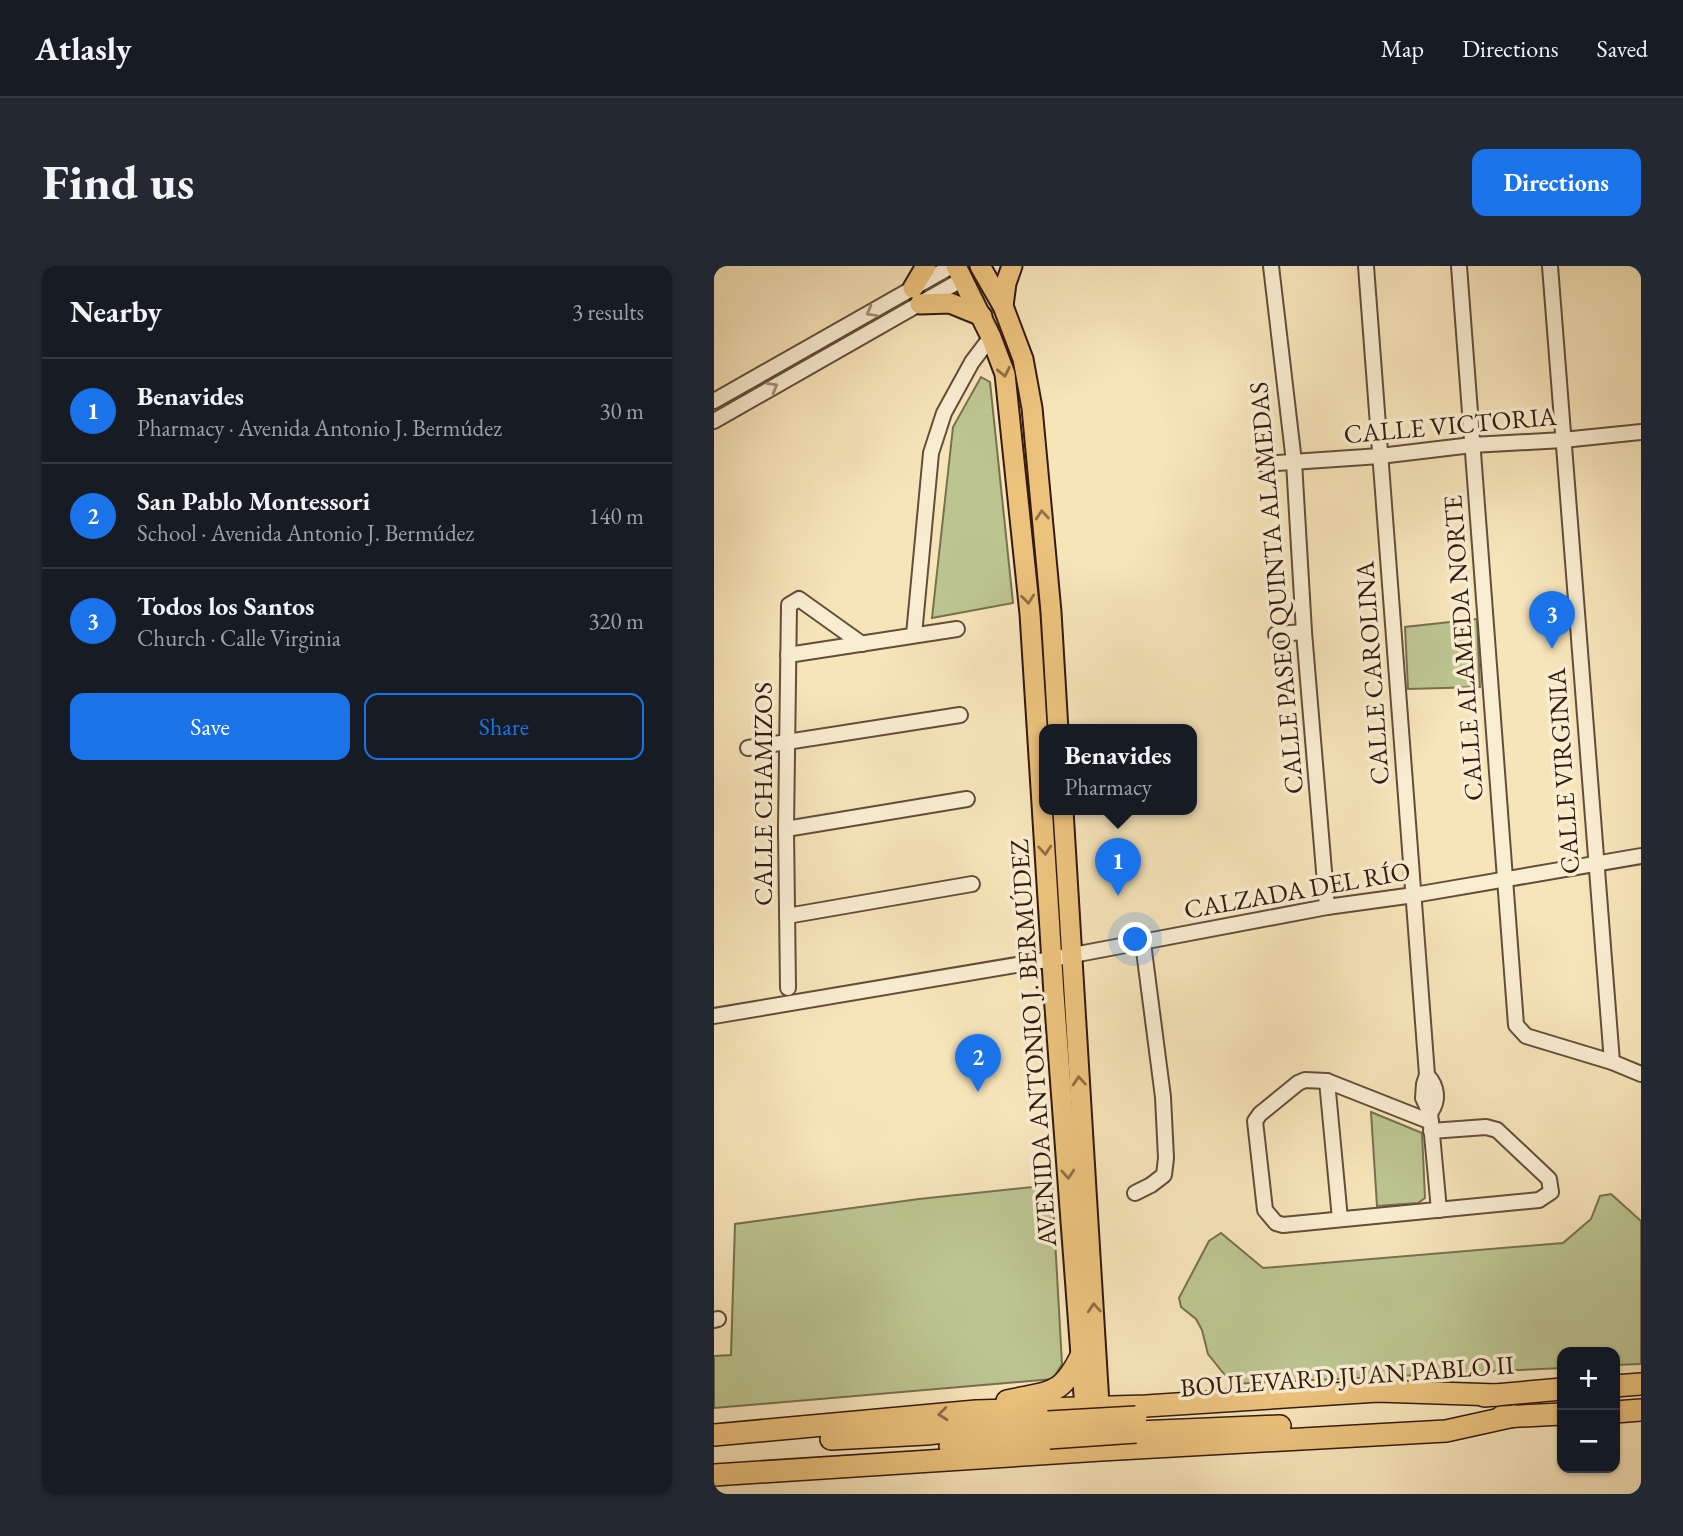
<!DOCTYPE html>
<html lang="en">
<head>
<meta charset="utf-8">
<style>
	:root { --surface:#171b24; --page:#242831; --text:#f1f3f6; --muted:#9ea1a6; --line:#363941; --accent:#1a73e8 }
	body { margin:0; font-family:"EB Garamond",serif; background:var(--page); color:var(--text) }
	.controls { position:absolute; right:21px; bottom:21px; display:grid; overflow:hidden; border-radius:14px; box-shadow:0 2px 5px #0004 }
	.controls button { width:63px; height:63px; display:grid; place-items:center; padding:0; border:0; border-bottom:2px solid var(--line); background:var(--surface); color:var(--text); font:35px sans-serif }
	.you { position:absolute; left:422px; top:674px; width:24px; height:24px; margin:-18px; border:5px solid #fff; border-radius:50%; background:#1a73e8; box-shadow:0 0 0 10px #1a73e833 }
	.badge { display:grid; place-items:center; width:46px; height:46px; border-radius:50%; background:var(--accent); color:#fff; font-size:23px; font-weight:700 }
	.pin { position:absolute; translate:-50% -58px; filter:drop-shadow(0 2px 4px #0008) }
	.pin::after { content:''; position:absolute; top:37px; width:24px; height:21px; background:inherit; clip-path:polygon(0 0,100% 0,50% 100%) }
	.popup { position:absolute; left:325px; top:458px; width:158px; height:91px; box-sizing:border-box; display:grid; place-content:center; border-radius:14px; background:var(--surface); filter:drop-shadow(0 2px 5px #0005); font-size:23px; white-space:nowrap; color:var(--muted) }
	.popup b { font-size:26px; color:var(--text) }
	.popup::after { content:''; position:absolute; left:50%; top:100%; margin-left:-14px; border:14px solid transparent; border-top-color:var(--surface) }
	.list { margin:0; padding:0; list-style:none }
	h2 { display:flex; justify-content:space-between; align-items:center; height:91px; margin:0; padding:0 28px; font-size:30px }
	h2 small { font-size:23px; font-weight:400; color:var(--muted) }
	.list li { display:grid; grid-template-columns:46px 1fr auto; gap:21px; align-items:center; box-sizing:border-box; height:105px; padding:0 28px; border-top:2px solid var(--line) }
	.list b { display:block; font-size:26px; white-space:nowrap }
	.list p { margin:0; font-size:23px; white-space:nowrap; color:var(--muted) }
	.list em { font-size:23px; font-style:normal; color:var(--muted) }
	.actions { display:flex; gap:14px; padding:21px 28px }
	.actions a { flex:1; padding:16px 0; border:2px solid var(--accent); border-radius:14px; text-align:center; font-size:24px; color:var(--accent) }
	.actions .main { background:var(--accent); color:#fff }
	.map { position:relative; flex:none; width:927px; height:1228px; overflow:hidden; border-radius:14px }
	header { display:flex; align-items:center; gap:42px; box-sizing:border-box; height:98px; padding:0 35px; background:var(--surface); border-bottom:2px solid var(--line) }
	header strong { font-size:33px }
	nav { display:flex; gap:38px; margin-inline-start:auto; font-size:24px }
	.intro { display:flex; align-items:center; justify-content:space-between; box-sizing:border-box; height:168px; padding:0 42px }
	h1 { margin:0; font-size:49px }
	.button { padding:18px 32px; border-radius:14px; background:var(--accent); color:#fff; font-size:24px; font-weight:700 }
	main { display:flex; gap:42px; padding:0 42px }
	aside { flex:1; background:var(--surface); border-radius:14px; box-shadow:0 2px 5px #0004 }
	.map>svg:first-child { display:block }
</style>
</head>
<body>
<header>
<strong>Atlasly</strong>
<nav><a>Map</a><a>Directions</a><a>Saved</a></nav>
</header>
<div class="intro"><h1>Find us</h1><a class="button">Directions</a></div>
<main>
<aside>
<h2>Nearby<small>3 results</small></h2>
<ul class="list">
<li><span class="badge">1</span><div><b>Benavides</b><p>Pharmacy · Avenida Antonio J. Bermúdez</p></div><em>30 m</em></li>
<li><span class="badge">2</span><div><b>San Pablo Montessori</b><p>School · Avenida Antonio J. Bermúdez</p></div><em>140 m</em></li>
<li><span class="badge">3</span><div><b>Todos los Santos</b><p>Church · Calle Virginia</p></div><em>320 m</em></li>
</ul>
<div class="actions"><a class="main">Save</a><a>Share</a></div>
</aside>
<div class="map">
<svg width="927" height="1228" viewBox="0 0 927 1228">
	<rect width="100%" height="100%" fill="#f7e5ba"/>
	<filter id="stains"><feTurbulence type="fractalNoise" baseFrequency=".00286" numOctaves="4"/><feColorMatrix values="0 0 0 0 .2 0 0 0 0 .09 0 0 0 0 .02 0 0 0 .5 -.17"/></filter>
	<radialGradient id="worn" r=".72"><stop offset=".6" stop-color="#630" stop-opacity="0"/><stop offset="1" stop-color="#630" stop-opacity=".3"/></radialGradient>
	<g fill="#bcc590" stroke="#787050" stroke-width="2">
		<polygon points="267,111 276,116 299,337 218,352 239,161"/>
		<polygon points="763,353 766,421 694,423 691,361"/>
		<polygon points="657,846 708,867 711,932 704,937 663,940"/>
		<polygon points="338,919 348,1098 339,1113 0,1142 0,1090 17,1089 21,958 205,933"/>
		<polygon points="897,928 927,955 927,1098 901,1099 901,1086 848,1086 848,1102 518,1118 494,1088 488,1064 482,1053 467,1041 465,1032 495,975 507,967 549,1002 849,977 877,953 886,930"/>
	</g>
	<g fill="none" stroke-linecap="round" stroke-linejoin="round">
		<g stroke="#644d3a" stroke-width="18">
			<g id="minor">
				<polyline points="557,0 580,196 590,366 613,641"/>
				<polyline points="652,0 713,809 710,818 709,832 716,847 725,944"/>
				<polyline points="745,0 802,759 812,770 898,796 927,808"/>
				<polyline points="836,0 898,796"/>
				<polyline points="0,135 238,0"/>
				<polyline points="0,155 249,13"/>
				<polyline points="549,198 666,190 758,179 849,174 927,166"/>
				<polyline points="562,368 590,366"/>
				<polyline points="200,369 217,187 230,147 258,96 277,71"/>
				<polyline points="74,389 243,363"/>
				<polyline points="34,482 246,449"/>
				<polyline points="72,563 253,533"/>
				<polyline points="73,650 258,618"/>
				<polyline points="74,722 72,563 75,339 85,333 148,378"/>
				<polyline points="0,750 338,693 613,641 700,629 927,590"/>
				<path d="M713 809C724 821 725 835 716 847"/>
				<polyline points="613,815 626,953"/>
				<polyline points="717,856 613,815 591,814 584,817 546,848 541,855 551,944 562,957 569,959 825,934 837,926 835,913 783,864 772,861 717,865"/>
				<polyline points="421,927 437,919 450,909 452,892 449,831 429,677"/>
				<polyline points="0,1054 4,1053"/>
			</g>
		</g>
		<g stroke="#331a0f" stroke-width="23">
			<g id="major">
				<polyline points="242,0 277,71 291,108 316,348 340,728 372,1156"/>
				<polyline points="266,0 289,40 309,93 318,142 337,346 344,464"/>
				<polyline points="199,22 212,0"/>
				<polyline points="206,38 236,37 268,50"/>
				<polyline points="289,40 292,17 298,0"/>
				<polyline points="349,544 386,1155"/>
			</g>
		</g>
		<g stroke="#331a0f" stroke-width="24">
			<g id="highway">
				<polyline points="901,1120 927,1118"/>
				<polyline points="770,1130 848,1123"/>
				<path d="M293 1135C337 1125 347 1131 368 1088"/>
				<polyline points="901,1146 927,1144"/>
				<polyline points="787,1151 848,1148"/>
				<polyline points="422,1166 566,1160"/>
				<polyline points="0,1169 262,1145 432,1140 664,1125 783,1129"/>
				<polyline points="117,1173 212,1168 334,1156"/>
				<polyline points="236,1180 335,1172"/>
				<polyline points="0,1209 387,1184 732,1165 800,1150"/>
			</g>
		</g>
		<use href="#minor" stroke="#faeed2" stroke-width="14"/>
		<use href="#major" stroke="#ecc27d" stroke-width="19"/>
		<use href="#highway" stroke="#ecc27d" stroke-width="21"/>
		<g stroke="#331a0f" stroke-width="24" stroke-linecap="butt">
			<g id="highway-bridge">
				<polyline points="334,1156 422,1151"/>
				<polyline points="335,1172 422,1166"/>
			</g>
		</g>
		<use href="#highway-bridge" stroke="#ecc27d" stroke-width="21"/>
	</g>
	<defs><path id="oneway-chevron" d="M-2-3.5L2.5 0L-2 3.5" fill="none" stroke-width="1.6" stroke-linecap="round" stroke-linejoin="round" transform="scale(1.75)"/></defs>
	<g stroke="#a08f7a">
		<use href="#oneway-chevron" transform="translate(157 46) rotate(150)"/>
		<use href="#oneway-chevron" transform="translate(59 121) rotate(-30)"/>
	</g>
	<g stroke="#906e46">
		<use href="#oneway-chevron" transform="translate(290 106) rotate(78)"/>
		<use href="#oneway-chevron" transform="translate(328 249) rotate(-95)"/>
		<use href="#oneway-chevron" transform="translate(314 333) rotate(84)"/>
		<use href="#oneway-chevron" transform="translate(331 584) rotate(86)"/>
		<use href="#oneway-chevron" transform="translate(365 815) rotate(-94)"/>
		<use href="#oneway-chevron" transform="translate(354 908) rotate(86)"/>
		<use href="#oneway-chevron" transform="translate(380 1042) rotate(-94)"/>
		<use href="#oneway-chevron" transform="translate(229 1148) rotate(174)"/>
	</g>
	<g text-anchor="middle" stroke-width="7" stroke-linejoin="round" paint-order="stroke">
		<g font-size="26" fill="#331a0f" stroke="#faeed2">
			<text transform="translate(736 159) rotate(-5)" y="9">CALLE VICTORIA</text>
			<text transform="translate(562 322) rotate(-95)" y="9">CALLE PASEO QUINTA ALAMEDAS</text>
			<text transform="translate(749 382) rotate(-94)" y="9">CALLE ALAMEDA NORTE</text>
			<text transform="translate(658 407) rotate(-94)" y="9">CALLE CAROLINA</text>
			<text transform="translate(849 505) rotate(-94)" y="9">CALLE VIRGINIA</text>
			<text transform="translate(49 528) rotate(-90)" y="9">CALLE CHAMIZOS</text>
			<text transform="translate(583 624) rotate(-10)" y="9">CALZADA DEL RÍO</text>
			<text transform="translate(319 777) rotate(-94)" y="9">AVENIDA ANTONIO J. BERMÚDEZ</text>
			<text transform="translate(633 1110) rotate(-4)" y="9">BOULEVARD JUAN PABLO II</text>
		</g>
	</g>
	<rect width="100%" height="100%" filter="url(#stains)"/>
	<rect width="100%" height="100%" fill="url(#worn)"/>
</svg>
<div class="controls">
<button>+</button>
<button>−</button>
</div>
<div class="you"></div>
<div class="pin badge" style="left:404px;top:630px">1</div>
<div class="popup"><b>Benavides</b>Pharmacy</div>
<div class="pin badge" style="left:264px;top:826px">2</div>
<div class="pin badge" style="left:838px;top:383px">3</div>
</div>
</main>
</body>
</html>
